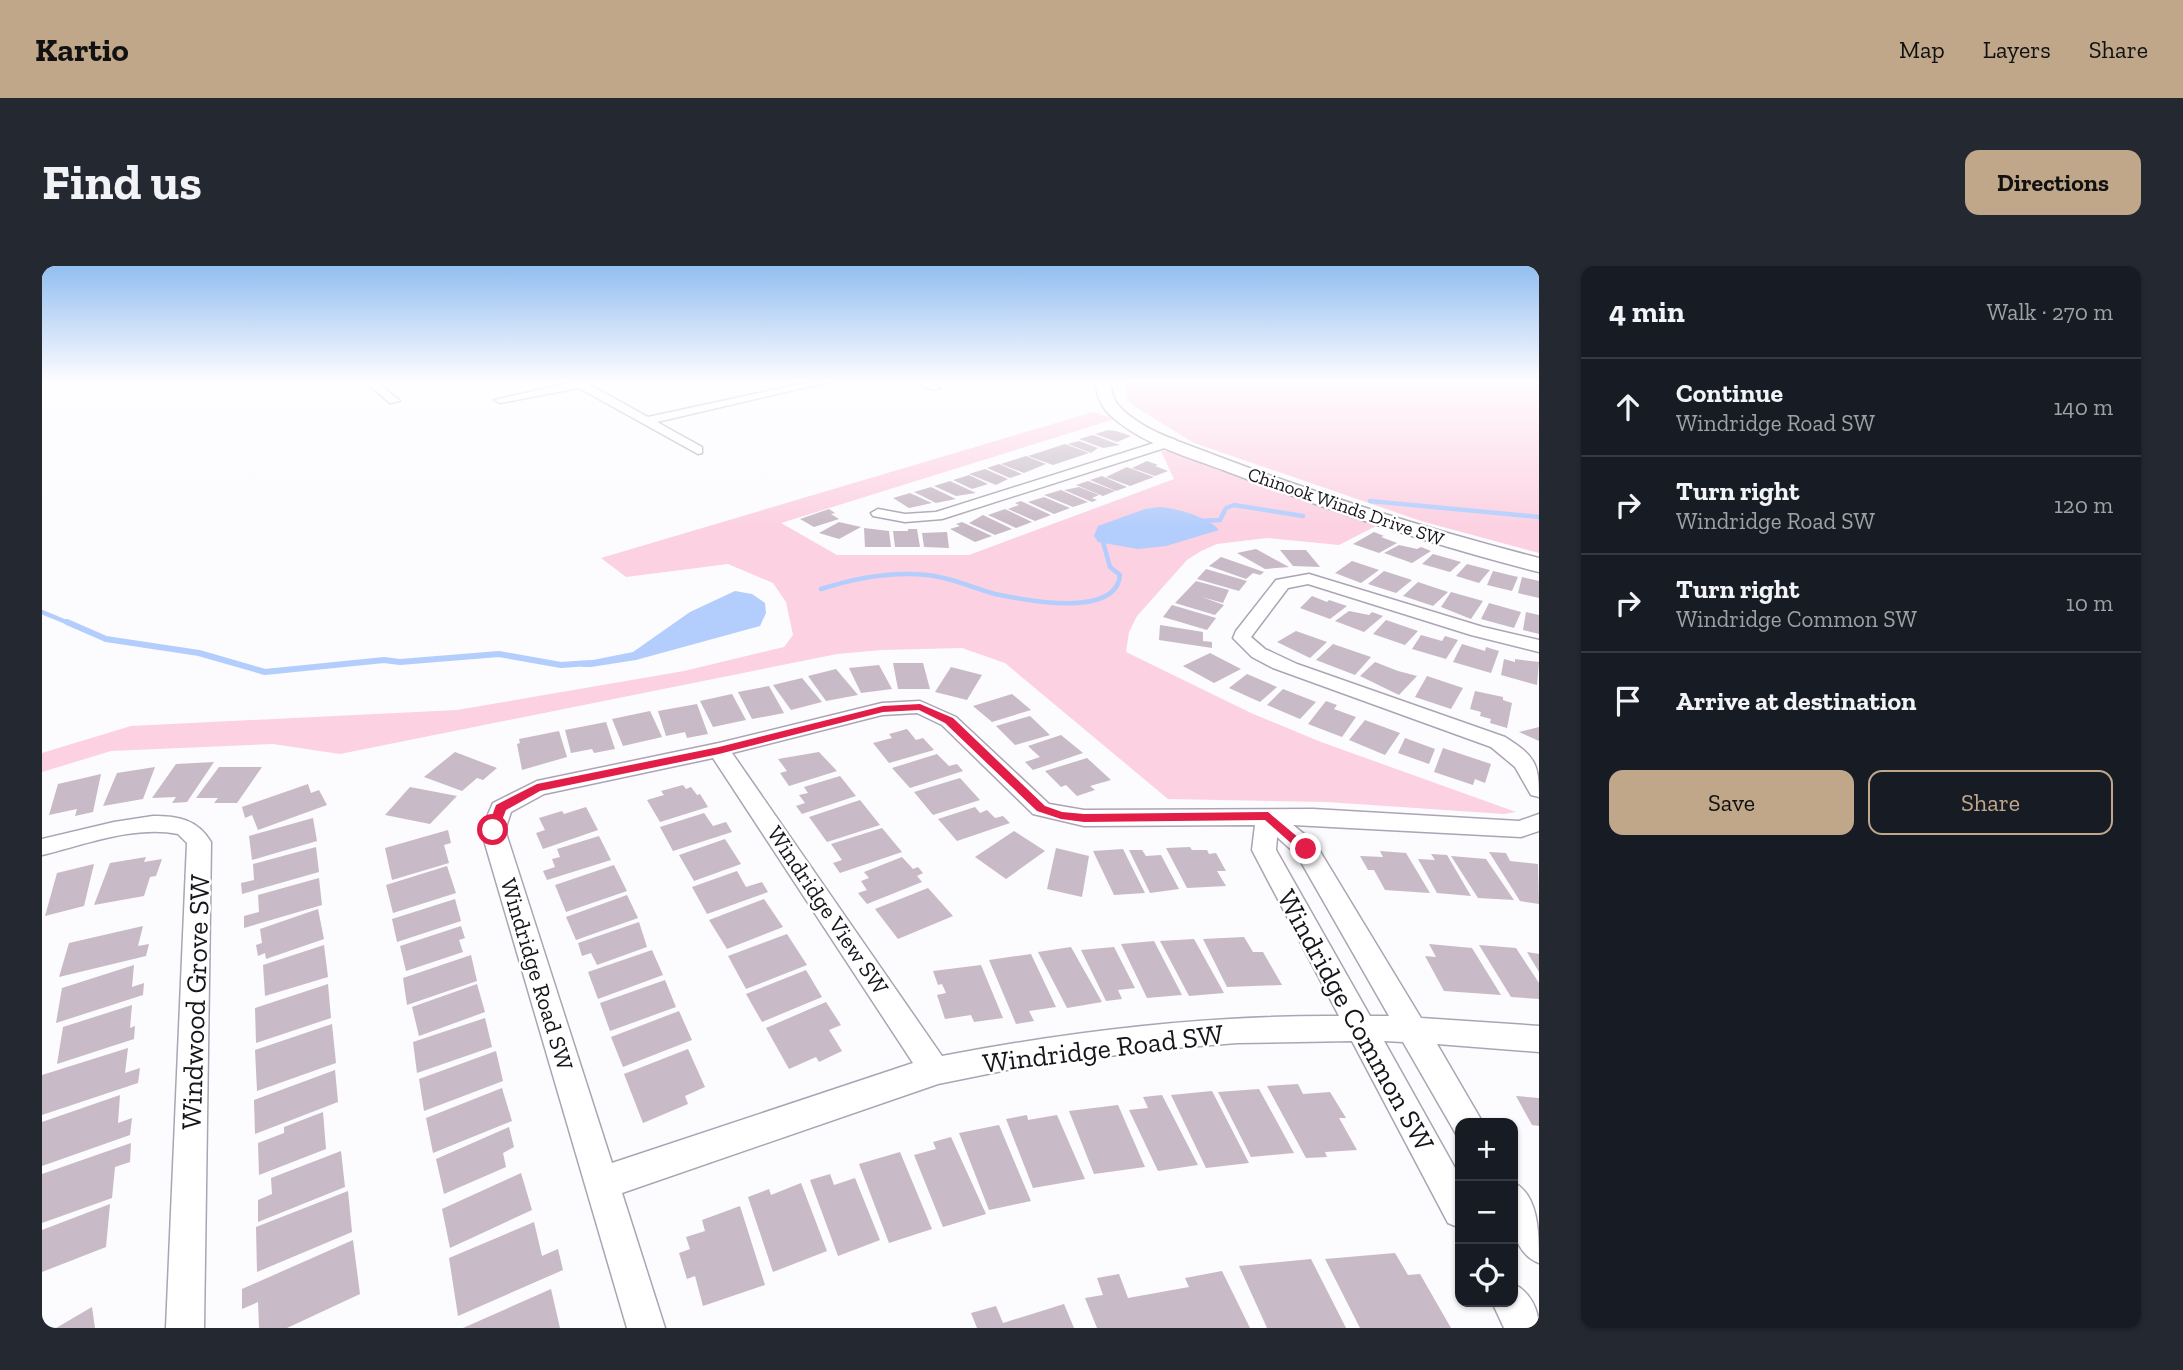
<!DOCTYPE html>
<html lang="en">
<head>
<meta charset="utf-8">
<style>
	:root { --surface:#171b24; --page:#242831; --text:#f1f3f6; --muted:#9ea1a6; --line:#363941; --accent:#c0a789 }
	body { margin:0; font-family:"Zilla Slab",serif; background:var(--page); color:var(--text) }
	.controls { position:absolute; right:21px; bottom:21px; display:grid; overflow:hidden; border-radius:14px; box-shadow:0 2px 5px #0004 }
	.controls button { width:63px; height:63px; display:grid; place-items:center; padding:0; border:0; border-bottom:2px solid var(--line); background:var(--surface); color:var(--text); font:35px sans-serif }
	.stop { position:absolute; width:21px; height:21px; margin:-16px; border:5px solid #e11d48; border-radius:50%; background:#fff }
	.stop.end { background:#e11d48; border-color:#fff; box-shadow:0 2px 7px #0008 }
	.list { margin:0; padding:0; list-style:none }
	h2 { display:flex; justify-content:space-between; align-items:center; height:91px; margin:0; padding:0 28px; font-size:30px }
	h2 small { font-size:23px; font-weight:400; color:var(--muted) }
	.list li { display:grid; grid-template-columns:46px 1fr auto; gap:21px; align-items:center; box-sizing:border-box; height:98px; padding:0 28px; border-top:2px solid var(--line) }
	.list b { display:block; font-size:26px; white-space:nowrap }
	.list p { margin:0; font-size:23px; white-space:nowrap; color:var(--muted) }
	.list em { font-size:23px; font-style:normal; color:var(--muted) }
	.actions { display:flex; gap:14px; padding:21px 28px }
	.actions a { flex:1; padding:16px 0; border:2px solid var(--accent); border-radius:14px; text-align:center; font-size:24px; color:var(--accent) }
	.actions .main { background:var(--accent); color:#111 }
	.icon { flex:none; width:38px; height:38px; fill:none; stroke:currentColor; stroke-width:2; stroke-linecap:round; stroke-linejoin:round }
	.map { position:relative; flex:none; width:1497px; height:1062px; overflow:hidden; border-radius:14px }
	header { display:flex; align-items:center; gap:42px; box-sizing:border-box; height:98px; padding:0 35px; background:var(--accent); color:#111 }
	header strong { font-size:33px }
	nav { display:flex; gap:38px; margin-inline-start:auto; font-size:24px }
	.intro { display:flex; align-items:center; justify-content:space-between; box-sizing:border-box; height:168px; padding:0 42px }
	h1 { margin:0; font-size:49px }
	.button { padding:18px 32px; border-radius:14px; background:var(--accent); color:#111; font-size:24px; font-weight:700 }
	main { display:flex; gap:42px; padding:0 42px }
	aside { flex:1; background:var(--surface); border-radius:14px; box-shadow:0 2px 5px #0004 }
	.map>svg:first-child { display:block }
</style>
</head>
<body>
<header>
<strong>Kartio</strong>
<nav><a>Map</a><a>Layers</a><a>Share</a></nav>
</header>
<div class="intro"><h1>Find us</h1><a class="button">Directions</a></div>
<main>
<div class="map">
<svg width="1497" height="1062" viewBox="0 0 1497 1062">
	<rect width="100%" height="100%" fill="#fcfbfe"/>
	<g fill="#fcd1e2">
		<polygon points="1082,114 1497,114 1497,287 1379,255 1152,177 1092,140 1084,131"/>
		<polygon points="1051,146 1073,153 739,257 795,289 927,289 1132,213 1119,185 1129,185 1338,258 1297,279 1225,272 1175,278 1159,285 1145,294 1095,350 1087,366 1084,386 1209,447 1279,476 1474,546 1462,548 1285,536 1126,533 963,397 920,382 840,384 795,388 298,488 231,478 69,485 0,506 0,487 89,460 415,444 642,405 742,381 751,369 744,336 731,317 686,298 584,311 559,292"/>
	</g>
	<g fill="#b3cdfc">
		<path d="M1117 241C1134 242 1166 251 1177 264L1124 280 1096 283 1056 276 1052 270 1056 260 1103 243Z"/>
		<polygon points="693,325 710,328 723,337 724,347 718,360 594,394 549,401 541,401 536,397 591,386 648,346"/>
	</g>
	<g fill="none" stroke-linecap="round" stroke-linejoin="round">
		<g stroke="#b3cdfc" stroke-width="4.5">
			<polyline points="1328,235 1497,251"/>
			<polyline points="1155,255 1178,254 1184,242 1192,239 1261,250"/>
			<path d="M779 323C813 312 849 305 885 309 909 311 930 322 953 328 982 334 1074 353 1078 309L1068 301 1061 276 1069 273"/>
			<polyline points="0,346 29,358"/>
		</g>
		<polyline stroke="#b3cdfc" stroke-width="6" points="25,356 64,373 157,387 223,406 342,394 358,396 457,388 519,399 548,397"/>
	</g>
	<g fill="#c8bac6">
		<polygon points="1066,164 1074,165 1089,170 1075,176 1053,168"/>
		<polygon points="1051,169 1078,179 1061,182 1037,173"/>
		<polygon points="1037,175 1056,182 1049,187 1026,178"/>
		<polygon points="1023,178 1047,187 1011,199 986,190"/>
		<polygon points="984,190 1004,198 982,207 959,198"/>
		<polygon points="1105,195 1116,199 1113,200 1126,205 1113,210 1090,202"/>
		<polygon points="957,198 980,208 968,212 945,202"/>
		<polygon points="1085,201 1112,211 1088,220 1064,211"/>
		<polygon points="943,203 966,213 954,219 927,208"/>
		<polygon points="927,209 946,218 930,223 911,214"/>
		<polygon points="1060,210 1085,221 1074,225 1048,214"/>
		<polygon points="908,215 934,227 914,230 892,220"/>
		<polygon points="1046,215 1073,225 1061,230 1034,219"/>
		<polygon points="889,221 914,233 894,237 872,226"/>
		<polygon points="1037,221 1057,229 1050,232 1055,234 1050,236 1022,224"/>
		<polygon points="1019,224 1046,236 1031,241 1002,229"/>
		<polygon points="868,227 890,237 867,242 851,232"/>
		<polygon points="1002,231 1028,242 1012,248 986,236"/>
		<polygon points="979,235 1009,249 993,255 966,243 977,239 973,237"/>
		<polygon points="787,243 793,247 789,248 797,253 772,261 758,253"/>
		<polygon points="963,243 990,256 974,262 946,249"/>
		<polygon points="941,249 970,263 953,269 927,257"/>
		<polygon points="797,256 819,261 797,273 777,267"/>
		<polygon points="920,256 950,270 933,276 908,263 918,260 914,258"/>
		<polygon points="822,262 847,265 849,281 823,281"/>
		<polygon points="866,263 875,263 878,281 853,281 851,265 866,265"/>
		<polygon points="905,266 907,282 882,281 880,267"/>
		<polygon points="1332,266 1342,270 1339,271 1355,277 1337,287 1311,278"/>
		<polygon points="1357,279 1375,283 1379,281 1389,285 1370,297 1342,287"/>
		<polygon points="1214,283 1247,301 1223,303 1195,287"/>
		<polygon points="1238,284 1264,284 1278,301 1251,300"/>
		<polygon points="1391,288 1419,296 1408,306 1380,298"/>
		<polygon points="1179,291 1222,306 1218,309 1211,307 1204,313 1167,300"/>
		<polygon points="1310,295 1337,304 1319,317 1293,307"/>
		<polygon points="1425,298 1448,304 1437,317 1414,310"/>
		<polygon points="1164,303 1205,315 1197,325 1155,313"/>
		<polygon points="1342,305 1370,314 1354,327 1326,318"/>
		<polygon points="1451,305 1476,311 1470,325 1445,319"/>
		<polygon points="1480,311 1497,315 1497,332 1476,327"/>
		<polygon points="1154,315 1187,324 1181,337 1160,331 1182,339 1173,349 1133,337"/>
		<polygon points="1376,316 1406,326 1391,340 1361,330"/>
		<polygon points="1409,326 1441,335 1429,353 1399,341"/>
		<polygon points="1270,330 1285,336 1287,334 1305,340 1288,353 1258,342"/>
		<polygon points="1447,337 1479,346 1472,362 1439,353"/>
		<polygon points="1130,339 1174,352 1165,364 1121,351"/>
		<polygon points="1307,345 1327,349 1330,346 1341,350 1322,366 1293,355"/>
		<polygon points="1484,346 1497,349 1497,368 1481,364"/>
		<polygon points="1344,354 1376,365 1363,379 1331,368"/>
		<polygon points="1118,359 1161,366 1161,375 1170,376 1170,382 1117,374"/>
		<polygon points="1254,365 1285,376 1268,392 1235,376"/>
		<polygon points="1379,369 1400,375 1403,370 1416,374 1404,393 1370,383"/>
		<polygon points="1291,378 1329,391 1313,409 1274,394"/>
		<polygon points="1420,378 1443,385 1444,381 1457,385 1449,407 1411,396"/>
		<polygon points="1168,387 1199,403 1172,417 1141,400"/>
		<polygon points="1462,393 1473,396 1473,393 1497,396 1495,419 1459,409"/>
		<polygon points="1333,396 1356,405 1375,410 1357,429 1318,410"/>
		<polygon points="851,397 881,397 888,423 856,423"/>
		<polygon points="837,399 850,423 819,427 807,402"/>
		<polygon points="909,401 940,409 925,434 893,426"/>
		<polygon points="794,403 816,429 784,435 766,410"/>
		<polygon points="1205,408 1235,421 1218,436 1187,422"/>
		<polygon points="1385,410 1421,422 1409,443 1373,431"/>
		<polygon points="760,412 780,436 749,444 731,419"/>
		<polygon points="727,420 742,447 710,453 696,426"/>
		<polygon points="1241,423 1274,436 1258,453 1225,439"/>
		<polygon points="1433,425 1461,431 1461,434 1470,437 1465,462 1448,457 1449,453 1438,450 1439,446 1428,443"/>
		<polygon points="690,428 704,454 671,461 658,435"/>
		<polygon points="970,428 989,444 950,456 931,440"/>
		<polygon points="1284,435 1295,439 1292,443 1314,451 1300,471 1266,458"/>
		<polygon points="655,438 666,468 645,472 643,466 624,470 616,445"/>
		<polygon points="608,445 620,471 581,480 570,453"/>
		<polygon points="988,450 1008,469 973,479 954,460"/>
		<polygon points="1323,454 1358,467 1343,489 1307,474"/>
		<polygon points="564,456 573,483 552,487 550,483 529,487 523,464"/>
		<polygon points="1497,461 1497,475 1477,466"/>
		<polygon points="865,463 874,474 881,472 892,484 847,497 831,477 850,472 847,468"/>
		<polygon points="517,465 525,491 480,504 475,478 478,477 477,473"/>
		<polygon points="1019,469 1041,487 991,504 983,496 998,491 986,480"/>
		<polygon points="1363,472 1393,483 1387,498 1356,487"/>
		<polygon points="1401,482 1449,498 1443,517 1433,513 1431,519 1392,506"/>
		<polygon points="413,486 455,502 441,514 435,512 420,525 382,511"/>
		<polygon points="777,486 795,505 747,520 738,507 745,505 736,493"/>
		<polygon points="895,488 907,500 915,498 921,505 868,522 850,502"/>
		<polygon points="1045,492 1069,514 1048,520 1053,524 1035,530 1024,519 1019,521 1003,505"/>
		<polygon points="172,496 145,536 130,537 134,531 110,532 134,498"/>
		<polygon points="113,501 101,533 61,540 75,507"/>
		<polygon points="177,501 220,501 195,537 172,537 176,532 154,532"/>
		<polygon points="59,508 51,546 33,550 35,543 7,549 16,518"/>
		<polygon points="798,510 814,530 760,548 754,540 763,537 757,529 766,527 762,521"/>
		<polygon points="918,512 938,534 891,549 872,526"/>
		<polygon points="266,518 269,527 277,524 285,539 216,564 210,549 203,552 200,541"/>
		<polygon points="641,519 644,523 649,521 655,529 658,528 666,541 618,556 605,534 622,529 619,525"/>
		<polygon points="368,521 415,530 388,558 343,549"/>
		<polygon points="818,534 838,559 785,576 767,551"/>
		<polygon points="544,541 556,564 501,583 494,567 503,564 497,552 520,545 522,548"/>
		<polygon points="933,541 938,547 945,544 953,552 961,550 968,557 915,575 896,553"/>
		<polygon points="662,547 671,560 684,556 690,566 631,585 618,561"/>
		<polygon points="271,552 275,575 210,594 207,570"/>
		<polygon points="840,562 860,586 798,607 791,597 800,594 789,578"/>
		<polygon points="406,564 409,577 402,579 407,597 350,614 343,582"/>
		<polygon points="972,565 1003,585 964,613 933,591"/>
		<polygon points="557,570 569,594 505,614 501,605 513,601 510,593 518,591 515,583"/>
		<polygon points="683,573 699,598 652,615 637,589"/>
		<polygon points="274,581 277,606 200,628 199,617 212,614 211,598"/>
		<polygon points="1148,581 1150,584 1165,584 1167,588 1174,587 1184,605 1175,605 1184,620 1145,622 1124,582"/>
		<polygon points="1014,582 1047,590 1040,631 1005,623"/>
		<polygon points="1081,583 1103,627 1072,629 1051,585"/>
		<polygon points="1087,584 1100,584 1104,590 1119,589 1137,623 1108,627"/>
		<polygon points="1338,585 1364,587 1388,627 1343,624 1332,604 1326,604 1318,590 1341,591"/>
		<polygon points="1447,586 1464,587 1468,595 1496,598 1497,638 1478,635"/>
		<polygon points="1389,588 1405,589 1429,630 1395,627 1376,593 1393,594"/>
		<polygon points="1409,590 1444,593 1472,634 1436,632"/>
		<polygon points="104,591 102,596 120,593 114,610 108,611 102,630 52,639 68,597"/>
		<polygon points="860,591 871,603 876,601 881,607 875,610 880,616 825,638 816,627 825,624 819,615 827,612 822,606"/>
		<polygon points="52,598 42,640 3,650 15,607"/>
		<polygon points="572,599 585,625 524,646 513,619"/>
		<polygon points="405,600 414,627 351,647 344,619"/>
		<polygon points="695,605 704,621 720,616 726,626 665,648 650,621"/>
		<polygon points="277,612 280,639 202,662 202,650 217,646 216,629"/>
		<polygon points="886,622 911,650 856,673 833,643"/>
		<polygon points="585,629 596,652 534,674 524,651"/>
		<polygon points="413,633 419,655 355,676 350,653"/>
		<polygon points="722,633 741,661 685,683 667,654"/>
		<polygon points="276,643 282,673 224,693 223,687 216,690 214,679 220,677 218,663"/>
		<polygon points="597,656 605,681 555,699 549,687 540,690 536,677"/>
		<polygon points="101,660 96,680 107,678 104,690 17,711 27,677"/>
		<polygon points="419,660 423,672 417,674 421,686 364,705 358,680"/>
		<polygon points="745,668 765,699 704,723 686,690"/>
		<polygon points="1202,671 1211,686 1221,686 1240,719 1185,721 1161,673"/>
		<polygon points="1152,673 1182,727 1147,730 1118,675"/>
		<polygon points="1112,675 1140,729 1105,732 1079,678"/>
		<polygon points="1387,678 1430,682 1459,729 1402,725 1383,690 1394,691"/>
		<polygon points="282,679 286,711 223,730 221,699"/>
		<polygon points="1437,679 1474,682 1497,717 1497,733 1469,731"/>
		<polygon points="1029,681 1060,736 1025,742 996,686"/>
		<polygon points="1072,681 1093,722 1076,724 1080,733 1064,735 1039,684"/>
		<polygon points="610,684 621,709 556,733 546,706"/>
		<polygon points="1485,686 1497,688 1497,706"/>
		<polygon points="989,688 1014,741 987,745 992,755 974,758 947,694"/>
		<polygon points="429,689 435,715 365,739 361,712"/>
		<polygon points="92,699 90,721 102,717 101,729 14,757 20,722"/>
		<polygon points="939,699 961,752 932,756 929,749 903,753 895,729 904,727 900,718 896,719 891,705"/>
		<polygon points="764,704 780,731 720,756 704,728"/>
		<polygon points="623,714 634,741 568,765 558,737"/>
		<polygon points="286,718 289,752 214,777 213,742"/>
		<polygon points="435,718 443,746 377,770 370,741"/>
		<polygon points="784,736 799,759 787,764 800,785 777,796 774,791 747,803 724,762"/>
		<polygon points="90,739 88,762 93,760 92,773 15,798 21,761"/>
		<polygon points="637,745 650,774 581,801 569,771"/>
		<polygon points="443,752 450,781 375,807 371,776"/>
		<polygon points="290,758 294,797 215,825 213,784"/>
		<polygon points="86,782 83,807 98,802 96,817 0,849 0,809"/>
		<polygon points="646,783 663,821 643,830 646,838 601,857 582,808"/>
		<polygon points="454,785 461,815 382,845 377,813"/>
		<polygon points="293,804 296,836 213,868 212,834"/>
		<polygon points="1256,818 1261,828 1288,826 1304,852 1297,852 1315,884 1283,886 1285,891 1264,892 1225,820"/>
		<polygon points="460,822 470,855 391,887 384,852"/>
		<polygon points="1217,823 1252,887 1209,891 1176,826"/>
		<polygon points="1170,825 1207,897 1164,902 1129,829"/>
		<polygon points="78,829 76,857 90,852 88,869 0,900 0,856"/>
		<polygon points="1120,829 1156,899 1116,905 1087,844 1106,842 1101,831"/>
		<polygon points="1474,830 1497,832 1497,860 1490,859"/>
		<polygon points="1076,839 1103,901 1052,908 1027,845"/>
		<polygon points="281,846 284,883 217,909 216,877 242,867 242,861"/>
		<polygon points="985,849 986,854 1015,849 1043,913 991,922 964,853"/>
		<polygon points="957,859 989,935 947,944 917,867"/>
		<polygon points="467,861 472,881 461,887 464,901 402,928 394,893"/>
		<polygon points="909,871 944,948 901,961 872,889 894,883 891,876"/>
		<polygon points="89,877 88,896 73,901 70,932 0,957 0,908"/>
		<polygon points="299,885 303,921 216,956 216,934 230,928 229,912"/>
		<polygon points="858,886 890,963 847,977 817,898"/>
		<polygon points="479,907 490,944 408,982 400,943"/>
		<polygon points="788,908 792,919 813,912 838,974 796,990 768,914"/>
		<polygon points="759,917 785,985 731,1006 706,931 727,923 729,929"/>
		<polygon points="306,925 310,966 215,1006 214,961"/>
		<polygon points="68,938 64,981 0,1006 0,964"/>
		<polygon points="698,940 723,1019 661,1040 653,1010 645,1013 637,987 648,983 644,971 663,965 660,954"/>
		<polygon points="492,956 500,990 516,983 521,1004 416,1050 407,992"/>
		<polygon points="311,974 318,1028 245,1062 217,1062 216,1036 200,1043 200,1023"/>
		<polygon points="1353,987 1366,1009 1378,1008 1409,1062 1318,1062 1283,993"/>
		<polygon points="1269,993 1304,1062 1225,1062 1197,1000"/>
		<polygon points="1180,1005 1208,1062 1055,1062 1043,1032 1061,1029 1055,1012 1077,1008 1086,1032 1147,1021 1143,1012"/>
		<polygon points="509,1023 518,1062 421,1062"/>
		<polygon points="1022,1038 1032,1062 935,1062 929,1047 954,1040 961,1057"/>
		<polygon points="50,1041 53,1062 14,1062"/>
	</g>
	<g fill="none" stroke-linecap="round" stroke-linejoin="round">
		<g stroke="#aca4b4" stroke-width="3">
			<g id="street">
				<polygon points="321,114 332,114 358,135 348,137"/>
				<polygon points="526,114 552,114 553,116 548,119 606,151 777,114 795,114 615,156 660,181 660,187 656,188 537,122 458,137 452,134 528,117"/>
				<polygon points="868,114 882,114 899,122 890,124"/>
				<polygon points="1128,172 1132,173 1132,179 900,253 863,256 831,250 829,247 836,243 863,248 894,246"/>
				<path d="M1267 308 1441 361 1497 374V386L1429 369 1266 318 1246 322 1209 371 1223 383 1255 398 1463 471C1493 490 1497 497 1497 531L1489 529 1473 501 1449 481 1231 402 1210 391 1191 372 1194 365 1234 314Z"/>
				<path d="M878 435 914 451 1007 538 1042 544 1271 543 1477 555 1497 548V565L1479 571 1251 559 1273 577 1379 752 1497 760V786L1395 778 1441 857H1418V869L1414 868 1361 776 1342 775 1418 911V962L1406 957 1310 775 1195 777 1120 783 970 803 896 818 580 927 623 1062H585L439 564 451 537 495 515 677 477 840 437ZM875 447 900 459 991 548 1042 560 1213 559 1210 584 1297 750C1163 749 1031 765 900 790L690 487 840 449ZM671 492 871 797 570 897 463 564 469 546 502 528ZM1235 571 1255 589 1347 750H1328L1234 584Z"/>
				<path d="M111 550C136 550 155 553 169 576L162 1062H124L145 577 136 568C92 559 42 579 0 589V573L72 556Z"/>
				<path d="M1471 916C1497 929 1497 967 1497 997 1465 984 1470 945 1471 916Z"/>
				<path d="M1471 1018C1488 1025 1497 1044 1497 1062H1462L1450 1036H1471Z"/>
			</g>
		</g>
		<g stroke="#aca4b4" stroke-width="3">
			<path id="secondary" d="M1054 114H1068C1069 122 1070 132 1076 139 1100 166 1143 177 1175 190 1281 230 1388 264 1497 292V306C1390 279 1285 244 1181 204 1143 190 1097 177 1067 148 1057 138 1054 127 1054 114Z"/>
		</g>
		<use href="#street" fill="#fff" fill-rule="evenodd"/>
		<use href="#secondary" fill="#fff" fill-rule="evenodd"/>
	</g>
	<linearGradient id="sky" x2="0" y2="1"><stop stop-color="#93bef0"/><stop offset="0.44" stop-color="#fefdff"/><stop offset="1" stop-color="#fefdff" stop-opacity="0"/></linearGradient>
	<rect width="1497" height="262" fill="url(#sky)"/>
	<polygon fill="#e11d48" points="878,438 911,452 1003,540 1020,546 1042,548 1226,546 1270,583 1268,586 1259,586 1223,554 1042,556 1019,553 995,545 903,457 877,444 841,446 677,488 498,525 464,544 455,567 451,568 445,564 454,539 495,518 677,481 841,440"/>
	<g text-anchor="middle" stroke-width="5" stroke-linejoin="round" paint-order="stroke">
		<g font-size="19" fill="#17151a" stroke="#fff">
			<text transform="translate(1304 240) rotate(19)" y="7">Chinook Winds Drive SW</text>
		</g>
		<g font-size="23" fill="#17151a" stroke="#fff">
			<text transform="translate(786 644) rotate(56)" y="8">Windridge View SW</text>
			<text transform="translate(495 708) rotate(73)" y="8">Windridge Road SW</text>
		</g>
		<g font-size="28" fill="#17151a" stroke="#fff">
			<text transform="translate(153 736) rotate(-88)" y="10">Windwood Grove SW</text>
			<text transform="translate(1314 754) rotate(61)" y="10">Windridge Common SW</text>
			<text transform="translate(1061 782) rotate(-7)" y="10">Windridge Road SW</text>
		</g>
	</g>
</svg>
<div class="controls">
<button>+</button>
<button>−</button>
<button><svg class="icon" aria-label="locate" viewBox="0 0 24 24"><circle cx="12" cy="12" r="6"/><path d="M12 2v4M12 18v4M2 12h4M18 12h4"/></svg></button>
</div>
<div class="stop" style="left:451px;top:564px"></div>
<div class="stop end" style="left:1264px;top:583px"></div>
</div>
<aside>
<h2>4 min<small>Walk · 270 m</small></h2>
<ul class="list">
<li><svg class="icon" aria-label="ahead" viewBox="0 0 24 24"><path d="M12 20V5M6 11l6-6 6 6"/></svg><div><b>Continue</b><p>Windridge Road SW</p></div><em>140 m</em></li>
<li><svg class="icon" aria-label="right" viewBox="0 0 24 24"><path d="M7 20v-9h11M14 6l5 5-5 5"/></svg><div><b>Turn right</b><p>Windridge Road SW</p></div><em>120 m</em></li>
<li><svg class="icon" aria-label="right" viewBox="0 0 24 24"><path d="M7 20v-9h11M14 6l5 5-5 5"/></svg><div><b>Turn right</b><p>Windridge Common SW</p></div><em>10 m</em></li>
<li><svg class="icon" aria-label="arrive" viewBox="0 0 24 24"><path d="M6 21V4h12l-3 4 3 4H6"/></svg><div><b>Arrive at destination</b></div></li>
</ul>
<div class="actions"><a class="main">Save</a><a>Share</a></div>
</aside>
</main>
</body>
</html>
